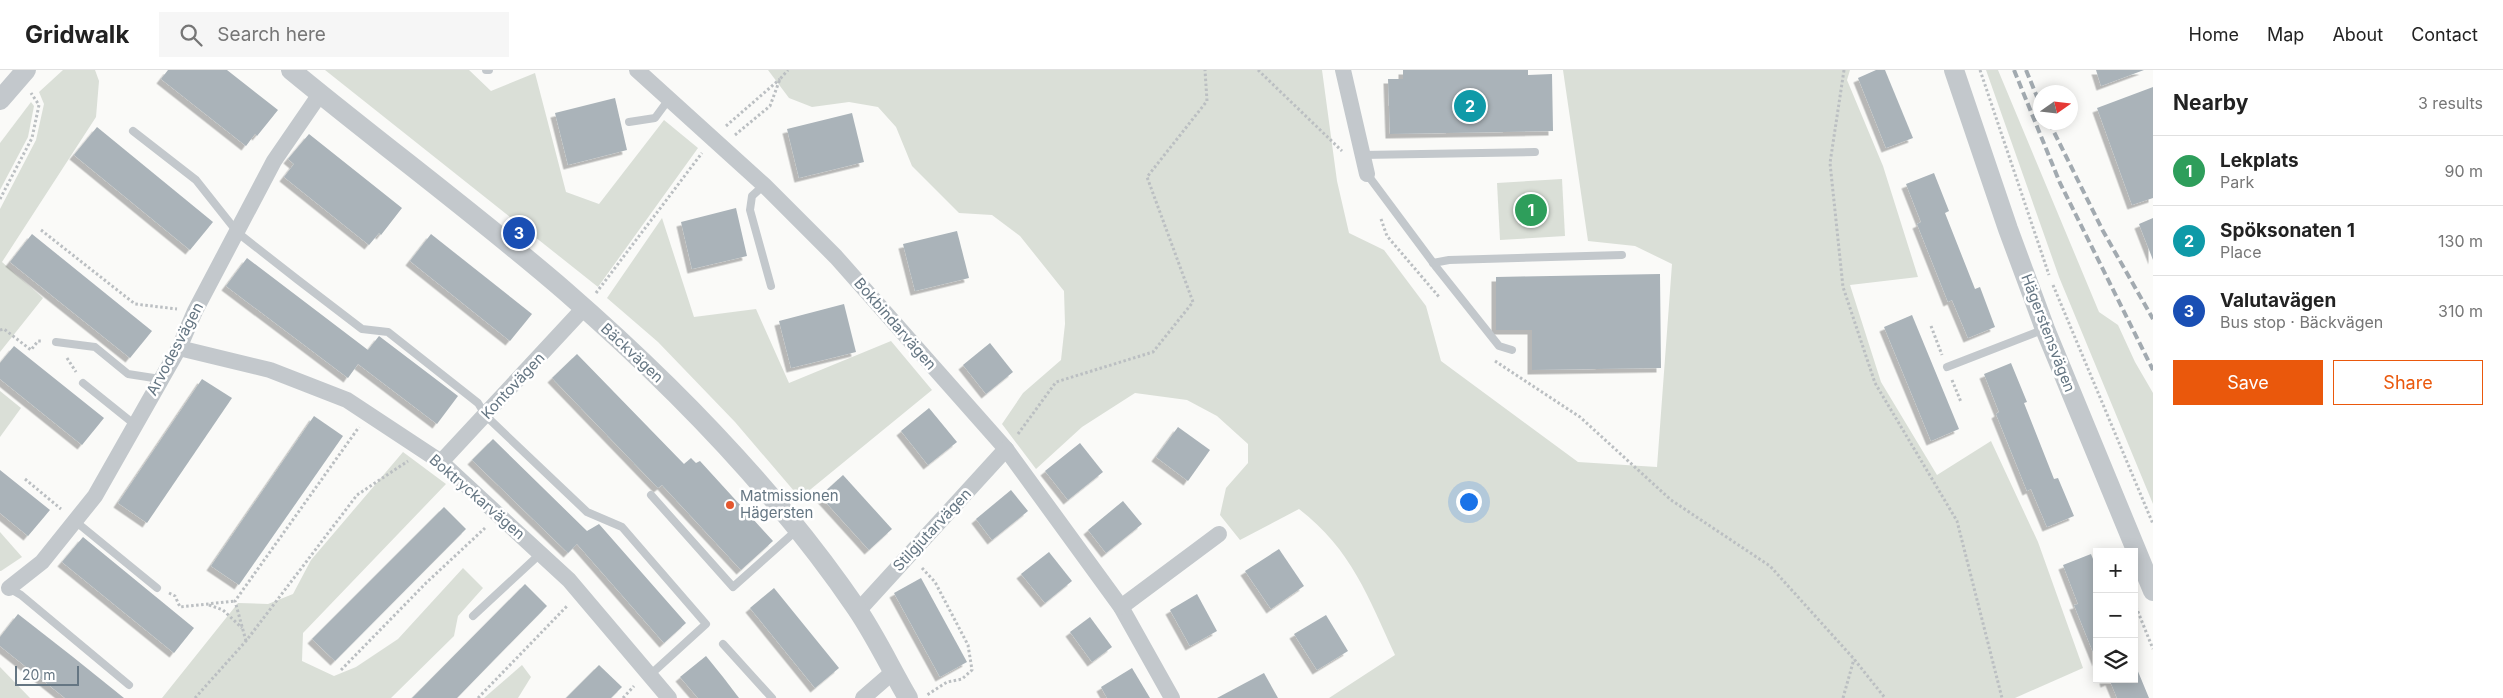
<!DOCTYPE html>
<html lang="en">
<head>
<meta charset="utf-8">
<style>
	:root { --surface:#fff; --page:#f6f6f6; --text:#222; --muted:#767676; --line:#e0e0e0; --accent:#ea580c }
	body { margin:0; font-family:Inter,sans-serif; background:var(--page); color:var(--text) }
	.controls { position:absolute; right:15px; bottom:15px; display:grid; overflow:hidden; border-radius:0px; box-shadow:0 2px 12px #0003 }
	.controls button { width:45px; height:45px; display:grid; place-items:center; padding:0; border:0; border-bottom:1px solid var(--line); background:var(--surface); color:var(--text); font:25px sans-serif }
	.compass { position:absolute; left:2033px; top:15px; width:45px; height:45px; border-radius:50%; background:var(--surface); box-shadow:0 2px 12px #0003; rotate:76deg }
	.scale { position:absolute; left:15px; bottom:12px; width:64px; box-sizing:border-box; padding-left:5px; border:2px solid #657683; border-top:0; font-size:14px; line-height:18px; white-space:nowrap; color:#657683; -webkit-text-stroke:4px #fff; paint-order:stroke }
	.you { position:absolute; left:1468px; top:431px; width:18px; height:18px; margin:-12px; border:4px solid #fff; border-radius:50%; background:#1a73e8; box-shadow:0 0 0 8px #1a73e833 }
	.badge { display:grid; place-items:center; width:32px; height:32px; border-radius:50%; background:var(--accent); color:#fff; font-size:16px; font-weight:700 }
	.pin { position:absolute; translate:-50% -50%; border:2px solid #fff; box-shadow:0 1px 5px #0006 }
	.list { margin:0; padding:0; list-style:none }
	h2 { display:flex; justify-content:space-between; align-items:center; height:65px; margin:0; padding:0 20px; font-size:21px }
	h2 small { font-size:16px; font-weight:400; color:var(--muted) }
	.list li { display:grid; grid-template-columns:32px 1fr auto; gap:15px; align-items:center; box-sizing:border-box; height:70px; padding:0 20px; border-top:1px solid var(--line) }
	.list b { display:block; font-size:19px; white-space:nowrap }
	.list p { margin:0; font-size:16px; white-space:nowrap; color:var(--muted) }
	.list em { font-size:16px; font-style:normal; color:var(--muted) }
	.actions { display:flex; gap:10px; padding:15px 20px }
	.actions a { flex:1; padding:11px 0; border:1px solid var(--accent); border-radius:0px; text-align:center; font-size:18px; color:var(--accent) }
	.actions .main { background:var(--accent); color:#fff }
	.icon { flex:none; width:28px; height:28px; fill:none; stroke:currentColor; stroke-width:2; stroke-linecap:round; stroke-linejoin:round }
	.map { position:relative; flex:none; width:2153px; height:628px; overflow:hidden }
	header { display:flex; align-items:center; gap:30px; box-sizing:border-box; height:70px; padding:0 25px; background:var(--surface); border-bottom:1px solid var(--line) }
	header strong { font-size:24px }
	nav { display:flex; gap:28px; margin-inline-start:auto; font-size:18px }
	.search { width:350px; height:45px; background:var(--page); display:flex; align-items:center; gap:12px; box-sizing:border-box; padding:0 18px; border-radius:0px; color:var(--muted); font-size:19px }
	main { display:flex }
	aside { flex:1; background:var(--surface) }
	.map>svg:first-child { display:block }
</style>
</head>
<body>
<header>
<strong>Gridwalk</strong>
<div class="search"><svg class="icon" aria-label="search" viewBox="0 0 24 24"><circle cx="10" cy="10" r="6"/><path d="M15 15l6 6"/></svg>Search here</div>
<nav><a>Home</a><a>Map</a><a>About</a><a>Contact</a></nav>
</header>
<main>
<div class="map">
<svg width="2153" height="628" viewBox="0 0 2153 628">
	<defs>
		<filter id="shadow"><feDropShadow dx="-4.5" dy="4.5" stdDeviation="0" flood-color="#0004"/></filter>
	</defs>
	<rect width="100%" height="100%" fill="#fafaf8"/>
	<g fill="#dadfd7">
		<polygon points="63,0 95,0 99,11 96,47 2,192 43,228 0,282 0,139 36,70 44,34 39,22"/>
		<polygon points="325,0 469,0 491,21 535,3 566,122 599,134 664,50 698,78 598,217"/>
		<path d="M768 0H1322L1337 111 1349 163 1384 180 1426 236 1441 291 1578 392 1657 397 1672 194 1635 176 1588 171 1563 0H1850L1847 10 1883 96 1918 207 1850 215 1881 312 1937 405 1991 371 2038 472 2083 598 2015 628H1329L1395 585C1368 527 1352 480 1299 439L1240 470 1220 445 1226 418 1248 393V374L1217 346 1187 330 1135 323 1082 357 1036 399 1002 354 1023 323 1061 290 1065 254 1064 221 1020 166 992 145 959 143 912 96 896 57 878 37 849 32 812 37 789 28Z"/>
		<polygon points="1986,0 1998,0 2099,242 2118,255 2135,292 2153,323 2153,434 2059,207"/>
		<polygon points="31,32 34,36 28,67 0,120 0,73"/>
		<polygon points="1562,109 1565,166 1500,170 1497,113"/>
		<polygon points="662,148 694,247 756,239 789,313 891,271 932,320 800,428 735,352 658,272 607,228"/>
		<polygon points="0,321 21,338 0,367"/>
		<polygon points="403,382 446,414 303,563 302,591 334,606 356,597 398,569 463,498 483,518 458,546 454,566 391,628 162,628 238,533 268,534 293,524 311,490"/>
		<polygon points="0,462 22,487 1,501 0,501"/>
		<polygon points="522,595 531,607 518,628 484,628"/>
		<polygon points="0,597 30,628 0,628"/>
	</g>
	<g fill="#aab3b9" filter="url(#shadow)">
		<polygon points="168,0 227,0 278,40 257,66 255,64 246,76 161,9"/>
		<polygon points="1403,0 1528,0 1528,5 1552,4 1553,61 1390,64 1388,9 1403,9"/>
		<polygon points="1876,0 1885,0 1913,68 1886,78 1858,8"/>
		<polygon points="2096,0 2144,0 2101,16"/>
		<polygon points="2153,17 2153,128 2132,135 2097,38"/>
		<polygon points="615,28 627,80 568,95 555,43"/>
		<polygon points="852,43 864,92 799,108 787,59"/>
		<polygon points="97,57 213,152 190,180 74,85"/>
		<polygon points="309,64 402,138 381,165 379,163 369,175 284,107 294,94 288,89"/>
		<polygon points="1934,103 1949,141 1945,143 1975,219 1980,217 1995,257 1968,268 1952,230 1948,232 1917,154 1921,152 1906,114"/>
		<polygon points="736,138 747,186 692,199 681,152"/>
		<polygon points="2153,148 2153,190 2139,154"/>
		<polygon points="957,161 969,208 915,221 903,174"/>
		<polygon points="32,164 152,261 130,288 10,192"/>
		<polygon points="431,164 532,244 510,271 410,191"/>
		<polygon points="247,188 368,280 379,266 458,326 437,354 358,294 348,308 226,216"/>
		<polygon points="1660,204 1661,298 1532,300 1532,260 1496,260 1496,207"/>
		<polygon points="844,234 856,282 791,298 779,251"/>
		<polygon points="1912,245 1959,359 1931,371 1884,257"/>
		<polygon points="990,273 1013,302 986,324 963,295"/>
		<polygon points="14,276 104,348 82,375 0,309 0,293"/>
		<polygon points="577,284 684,394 691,388 696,393 700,391 773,471 741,500 662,415 658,418 552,308"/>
		<polygon points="2011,293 2027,332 2024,333 2054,409 2058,408 2074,446 2047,457 2031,419 2027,421 1996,344 1999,342 1984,304"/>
		<polygon points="202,309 232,328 147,453 118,433"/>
		<polygon points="929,338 957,372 928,395 901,361"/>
		<polygon points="314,346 343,366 239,515 211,496"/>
		<polygon points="1178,357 1210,380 1188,411 1156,387"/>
		<polygon points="493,369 587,461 599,454 686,553 664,573 577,474 568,483 472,390"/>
		<polygon points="1080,373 1103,402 1068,430 1045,401"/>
		<polygon points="0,400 50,440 28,466 0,443"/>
		<polygon points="843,405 892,459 869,480 820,426"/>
		<polygon points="1011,420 1028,441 992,470 976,449"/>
		<polygon points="1123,431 1142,454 1106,483 1088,460"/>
		<polygon points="444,437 466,459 335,591 312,569"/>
		<polygon points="83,467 194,558 174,583 62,492"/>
		<polygon points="1279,479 1304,516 1271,539 1245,501"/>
		<polygon points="1049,482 1072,511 1045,533 1021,504"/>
		<polygon points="2091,484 2097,499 2097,592 2074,535 2078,534 2063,495"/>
		<polygon points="921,508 967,592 940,607 894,523"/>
		<polygon points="525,514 547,536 492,592 457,628 412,628"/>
		<polygon points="774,518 839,598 815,618 750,538"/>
		<polygon points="1197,524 1217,561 1190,576 1170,540"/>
		<polygon points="18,544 73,587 124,628 65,628 0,576 0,567"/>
		<polygon points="1326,545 1348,581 1317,600 1294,564"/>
		<polygon points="1090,547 1112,577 1092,592 1070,562"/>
		<polygon points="706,586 723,607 739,628 698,628 680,607"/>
		<polygon points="599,595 622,617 611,628 566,628"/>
		<polygon points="1132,598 1150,628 1107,628 1101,617"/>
		<polygon points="2137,599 2149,628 2117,628 2110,611 2105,613 2104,609 2134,609 2134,600"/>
		<polygon points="1264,603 1278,628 1217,628"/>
	</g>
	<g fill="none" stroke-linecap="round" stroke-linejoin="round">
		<g stroke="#bbbfc2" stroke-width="3" stroke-dasharray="2.5 2.5" stroke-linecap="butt">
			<polyline points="1258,0 1342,81"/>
			<polyline points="1844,0 1830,93 1843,217 1875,313 1957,451 2002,628"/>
			<polyline points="1980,0 2049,205"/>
			<polyline points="726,56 780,9"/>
			<polyline points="735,65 770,36 780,9 788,0"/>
			<polyline points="0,129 32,68 39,35 31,23"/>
			<polyline points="1381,149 1387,166 1440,228"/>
			<polyline points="41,160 135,234 177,239"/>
			<polyline points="2053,215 2153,454"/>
			<polyline points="596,223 702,83"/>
			<polyline points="1931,256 1942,285"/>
			<polyline points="0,260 4,259 31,280 38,271 42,271"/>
			<polyline points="67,288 76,302"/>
			<polyline points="1495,291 1580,347 1671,430 1770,496 1854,589 1885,628"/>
			<polyline points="1952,310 1961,332"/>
			<polyline points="1018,364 1056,312 1153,282 1193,232 1147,107 1207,31 1205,0"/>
			<polyline points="25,409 61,439"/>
			<polyline points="922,498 935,512 968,575 972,600 962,609 947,612 927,625"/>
			<polyline points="169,523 175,526 180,537 235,531"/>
			<polyline points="2134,532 2153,579"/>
			<polyline points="209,535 223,540 242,558"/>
			<polyline points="246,571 235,531 359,357"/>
			<polyline points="341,600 426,513 485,458"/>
			<polyline points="195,628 246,571 357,425 408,391"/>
			<polyline points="478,628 568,535"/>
			<polyline points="623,628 634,616"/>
			<polyline points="1843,628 1854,589"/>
		</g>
		<g stroke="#c3c8cc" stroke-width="8">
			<polyline points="486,0 489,0"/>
			<polyline points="629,52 655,48 669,29"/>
			<polyline points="133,61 196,110 238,163 298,210 362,259 388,262 478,333 486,346 587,442 622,457 706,554 650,605"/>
			<polyline points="1362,85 1535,82"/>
			<polyline points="1367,104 1437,198 1499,276 1512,280"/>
			<polyline points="764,115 752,126 750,140 771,216"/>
			<polyline points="1433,193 1449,190 1622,185"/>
			<polyline points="56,272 95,277 128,304 160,309"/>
			<polyline points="1947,297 2045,259"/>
			<polyline points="83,313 134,354"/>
			<polyline points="651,425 733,517 798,459"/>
			<polyline points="75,451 157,518"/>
			<polyline points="9,518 21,525 129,615"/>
			<polyline points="473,546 540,484"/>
			<polyline points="723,574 772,628"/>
		</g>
		<g stroke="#c3c8cc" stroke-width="16">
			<polyline points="637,0 764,115 836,187 1006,379 1121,537 1172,628"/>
			<polyline points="1343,0 1367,104"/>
			<polyline points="179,278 270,300 347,330 441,392 569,510 669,628"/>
			<polyline points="441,392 584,238"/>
			<polyline points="9,518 42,492 95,426 179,278 195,241 274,91 320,24"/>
			<polyline points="1121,537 1219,464"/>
			<polyline points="858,541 1006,379"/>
			<polyline points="863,628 893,602"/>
		</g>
		<g stroke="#c3c8cc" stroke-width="20">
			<path d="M291 0C382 75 477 145 565 221 673 315 776 420 857 539 876 567 891 599 908 628"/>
			<polyline points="1954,0 2008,159 2045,259 2153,521"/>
			<polyline points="0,30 26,0"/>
		</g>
		<g stroke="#a2aab0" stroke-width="4" stroke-dasharray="8 4" stroke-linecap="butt">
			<polyline points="2014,0 2060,113 2153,300"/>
			<polyline points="2026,0 2040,34"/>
			<polyline points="2049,52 2103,161 2153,249"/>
		</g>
	</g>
	<circle fill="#e4572e" stroke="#fff" stroke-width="2" cx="730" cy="435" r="5"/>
	<g text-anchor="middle" stroke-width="5" stroke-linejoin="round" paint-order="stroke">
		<g font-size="15" fill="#657683" stroke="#fff">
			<text transform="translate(895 254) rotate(49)" y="5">Bokbindarvägen</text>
			<text transform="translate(2048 263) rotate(69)" y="5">Hägerstensvägen</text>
			<text transform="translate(175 279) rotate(-62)" y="5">Arvodesvägen</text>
			<text transform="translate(632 283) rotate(43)" y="5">Bäckvägen</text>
			<text transform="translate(513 316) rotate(-47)" y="5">Kontovägen</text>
			<text transform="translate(477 427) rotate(41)" y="5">Boktryckarvägen</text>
			<text transform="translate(932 460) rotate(-47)" y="5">Stilgjutarvägen</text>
		</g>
		<g font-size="15" fill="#657683" stroke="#fff" text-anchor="start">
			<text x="740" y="431">Matmissionen<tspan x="740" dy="17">Hägersten</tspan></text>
		</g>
	</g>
</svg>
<div class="controls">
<button>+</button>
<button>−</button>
<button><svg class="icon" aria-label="layers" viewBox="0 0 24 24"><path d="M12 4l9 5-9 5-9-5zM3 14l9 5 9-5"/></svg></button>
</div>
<svg class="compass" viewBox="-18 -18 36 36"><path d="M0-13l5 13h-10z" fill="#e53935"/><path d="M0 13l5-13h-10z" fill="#767676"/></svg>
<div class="scale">20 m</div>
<div class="you"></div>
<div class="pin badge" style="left:1531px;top:140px;background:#2e9e5b">1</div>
<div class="pin badge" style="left:1470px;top:36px;background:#0f9aa8">2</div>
<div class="pin badge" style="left:519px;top:163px;background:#1a4fb4">3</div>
</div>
<aside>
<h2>Nearby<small>3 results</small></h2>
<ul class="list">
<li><span class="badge" style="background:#2e9e5b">1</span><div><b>Lekplats</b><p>Park</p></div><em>90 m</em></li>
<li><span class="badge" style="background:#0f9aa8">2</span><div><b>Spöksonaten 1</b><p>Place</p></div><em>130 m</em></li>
<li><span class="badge" style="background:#1a4fb4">3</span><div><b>Valutavägen</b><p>Bus stop · Bäckvägen</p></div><em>310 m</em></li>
</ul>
<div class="actions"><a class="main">Save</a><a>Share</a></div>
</aside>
</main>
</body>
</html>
